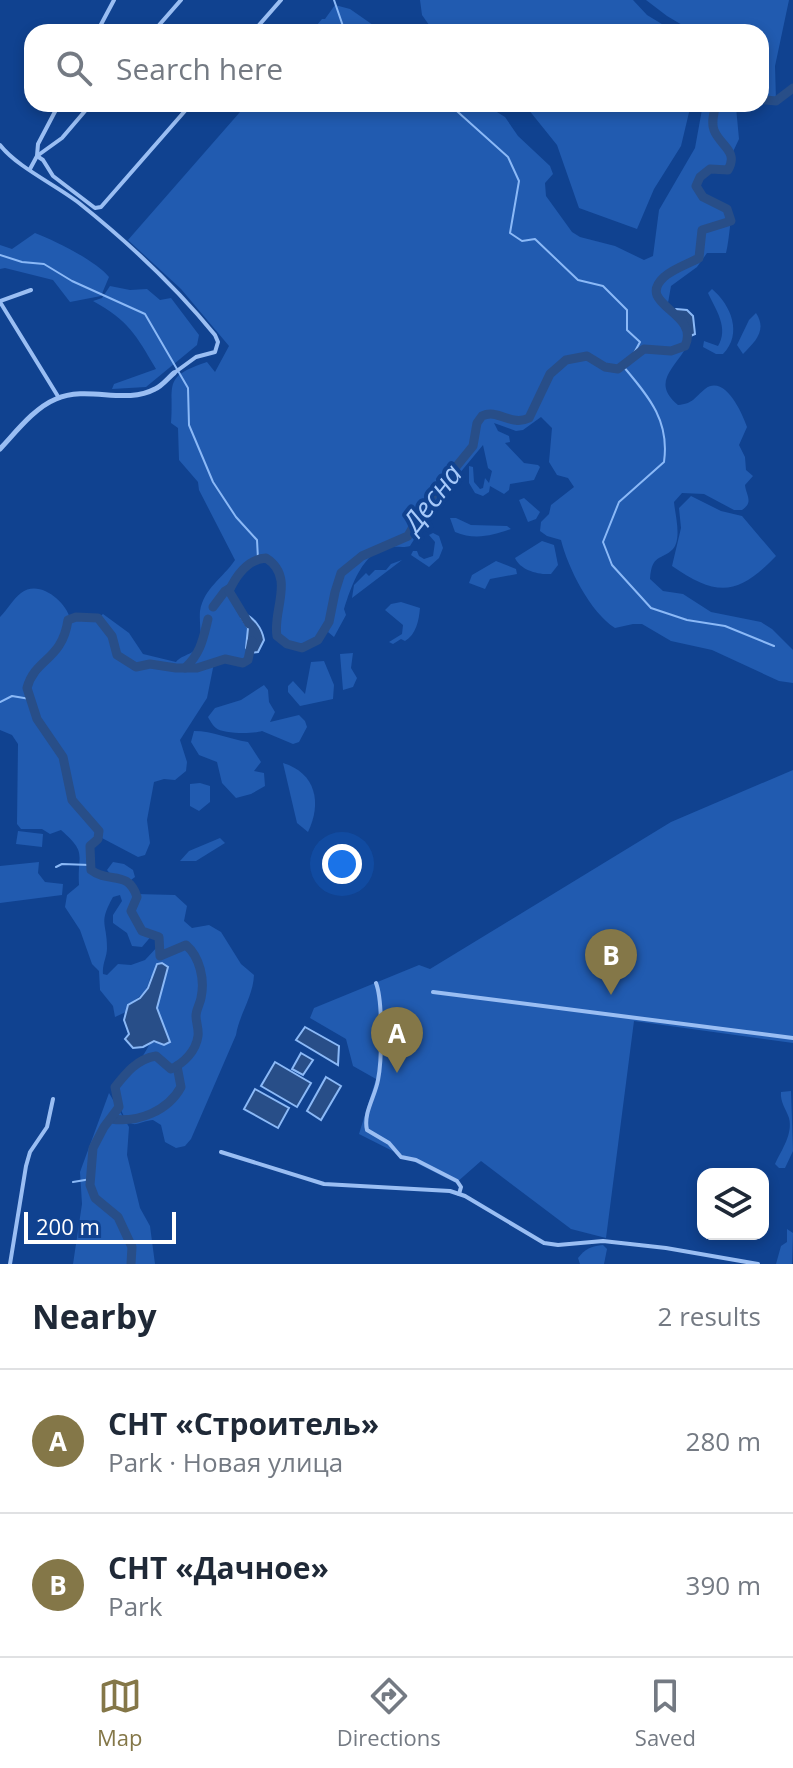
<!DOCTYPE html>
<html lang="en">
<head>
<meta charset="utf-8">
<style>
	:root { --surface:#fff; --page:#f6f6f7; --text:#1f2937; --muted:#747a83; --line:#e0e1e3; --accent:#847748 }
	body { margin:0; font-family:"Open Sans",sans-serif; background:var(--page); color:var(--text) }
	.controls { position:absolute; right:24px; bottom:24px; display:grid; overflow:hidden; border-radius:16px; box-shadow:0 4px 12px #0003 }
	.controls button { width:72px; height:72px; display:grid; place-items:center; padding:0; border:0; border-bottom:2px solid var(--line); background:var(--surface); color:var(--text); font:40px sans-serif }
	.scale { position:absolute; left:24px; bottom:20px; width:152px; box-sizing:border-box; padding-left:8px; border:4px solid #fff; border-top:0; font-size:22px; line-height:28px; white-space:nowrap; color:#fff; -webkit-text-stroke:6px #104290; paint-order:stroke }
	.you { position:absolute; left:342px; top:864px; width:28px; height:28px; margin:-20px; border:6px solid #fff; border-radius:50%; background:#1a73e8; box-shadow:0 0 0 12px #1a73e833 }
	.badge { display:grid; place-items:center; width:52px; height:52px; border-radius:50%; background:var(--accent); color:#fff; font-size:26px; font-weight:700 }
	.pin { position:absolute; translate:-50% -66px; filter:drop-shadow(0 2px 4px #0008) }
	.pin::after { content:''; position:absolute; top:42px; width:28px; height:24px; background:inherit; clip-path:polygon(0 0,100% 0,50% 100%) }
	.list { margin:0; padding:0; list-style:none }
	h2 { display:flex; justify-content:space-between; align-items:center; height:104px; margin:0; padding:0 32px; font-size:34px }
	h2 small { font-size:26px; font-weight:400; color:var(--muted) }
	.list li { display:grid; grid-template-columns:52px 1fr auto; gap:24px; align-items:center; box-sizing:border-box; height:144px; padding:0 32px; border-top:2px solid var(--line) }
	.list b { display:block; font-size:30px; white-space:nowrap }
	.list p { margin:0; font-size:26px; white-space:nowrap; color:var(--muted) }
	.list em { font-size:26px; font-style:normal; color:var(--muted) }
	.icon { flex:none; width:44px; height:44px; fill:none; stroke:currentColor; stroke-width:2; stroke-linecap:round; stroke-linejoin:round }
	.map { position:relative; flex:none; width:793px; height:1264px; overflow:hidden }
	.search { position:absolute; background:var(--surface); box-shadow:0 4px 12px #0003; left:24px; right:24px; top:24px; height:88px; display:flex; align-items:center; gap:20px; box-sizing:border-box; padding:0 28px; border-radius:24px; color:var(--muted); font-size:30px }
	.sheet { height:392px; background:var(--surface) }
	nav { display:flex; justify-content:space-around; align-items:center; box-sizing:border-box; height:112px; border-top:2px solid var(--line); background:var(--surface); font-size:22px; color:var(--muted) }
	nav a { display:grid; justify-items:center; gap:4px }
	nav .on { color:var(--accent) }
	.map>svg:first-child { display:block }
</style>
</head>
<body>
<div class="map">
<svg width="793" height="1264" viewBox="0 0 793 1264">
	<rect width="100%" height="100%" fill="#104290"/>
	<g fill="#215bb0" fill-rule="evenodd">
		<polygon points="420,0 633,0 647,15 675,32 434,32 422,15"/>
		<polygon points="646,0 789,0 775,66 776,101 766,100 761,96 761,32 694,32 667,16"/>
		<polygon points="335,5 350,9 383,32 311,32 322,19 325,19"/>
		<path d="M247 104H484L505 117 518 136 550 166 553 174 545 183 546 196 572 232 580 237 615 246 644 260 653 256 659 210 695 148 703 104H738L736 107 739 139 731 156 730 168C715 172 703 167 696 186 703 202 721 201 731 215 731 220 728 247 726 253H707L697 267 671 286 668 303 665 306 685 324 688 337 683 347 684 351C671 371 653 384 678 405 693 404 695 397 705 389 725 374 742 413 747 427L739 445 745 457 746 470 753 476 745 485C746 495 754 502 742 510H734L704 494 682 493 674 502C675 514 682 539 673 549 661 561 652 553 650 579L663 591 683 594 711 612 761 622 772 629 793 650V683L779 681 712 650 671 641 642 624H633L615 628C590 612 568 568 561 540L547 536 540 531 541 522 549 514 551 505 574 487 568 478 557 475 549 462 552 428 541 417 523 430 516 431 494 423 498 431 509 436 510 442 505 443 524 463 538 465 540 467 534 480 510 484 509 490 504 494 490 486 489 492 483 496 475 493 469 483V466L473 467 474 482 480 489 483 488 485 478 489 483 492 471 488 468 483 445 440 497 410 546C403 548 397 546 390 547 363 550 351 587 344 609L346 615 334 637 328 632 335 613V594C331 608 331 622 322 635 313 648 282 654 277 633 275 627 279 621 280 615 282 595 285 570 266 558 249 559 236 576 229 591L252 630 248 660 243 663 225 659 214 663 207 698 180 740 187 762 186 771 175 780 164 779 154 782 147 820 150 843 145 855 138 857 100 837 90 847 89 858 93 873C112 882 124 870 136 894L175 895 187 906 184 921 192 928 209 925 221 932 241 964 254 975C253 997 239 1015 236 1035L191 1139 185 1146 176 1148 165 1142 161 1125 153 1120C147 1120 137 1125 133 1124 121 1121 117 1096 115 1087 130 1068 141 1063 150 1043L170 1042 157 1008 167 967 150 978C147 993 140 996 128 1005V1011L115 1017 113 1006 100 990 99 971 92 964 80 930 65 907 67 895 79 885C77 853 88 854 61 830L50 834 42 829H21L17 824 18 744 12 735 0 730V617C7 610 13 599 21 593 39 579 65 601 70 618H98L103 614 129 633 143 654 176 662C182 654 196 655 199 643 202 634 199 621 200 611 204 588 223 578 235 560L199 490 198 482 179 460 178 428 171 423C174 384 162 377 207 362L215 372 229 346 181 289 128 240ZM120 895 122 901 113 915V923L127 933 132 946 142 947 153 934 159 937 158 946 145 960 131 965 118 964 107 975 103 974C102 964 107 957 107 948 107 922 98 924 113 897Z"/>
		<polygon points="524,104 691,104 681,146 654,189 637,229 579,208 557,145"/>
		<path d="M35 233C56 241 96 261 109 277L101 296 70 302 53 280 5 268 0 269V245L12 249Z"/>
		<path d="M110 286 130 290 147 289 160 300 171 298 199 335 197 345 146 387 112 389 114 384 156 369C136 335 129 321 93 301L102 298Z"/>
		<path d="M712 289C731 305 743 334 723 354H716L703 347 704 341 718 346C729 328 716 310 708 293Z"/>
		<path d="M756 313C767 330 756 341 743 354L737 345 749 320Z"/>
		<path d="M691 496 721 511 742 516 776 556C738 596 717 597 672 566L681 528 679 508Z"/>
		<polygon points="524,498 540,512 536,519 528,522 519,500"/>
		<path d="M450 518H456L471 525 507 526 511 529C492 536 474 540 455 532Z"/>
		<polygon points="433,533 439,536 443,548 439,558 429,567 411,555 413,551 417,551 419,556 424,559 433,556 435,542 429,535"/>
		<path d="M542 541 554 545 558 565 551 574C538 575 520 570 515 558Z"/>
		<polygon points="402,560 352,598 354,585 366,573 369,576 375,570 386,570 391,564"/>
		<polygon points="496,561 516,569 517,574 490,579 485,589 469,583 472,575"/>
		<path d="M401 602 420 608C419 620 416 635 405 641L401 639 393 644 389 642 402 634 403 625 385 610 391 604Z"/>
		<polygon points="353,653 351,668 357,678 353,687 343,690 340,654"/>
		<polygon points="324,661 334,685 333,699 300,706 288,692 288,686 293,681 305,694 311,662"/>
		<path d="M264 685 268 690 269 702 275 712 270 722 299 715 305 721 307 727 299 742 293 744 262 731C254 734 222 734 216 728 213 726 209 719 208 717L215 708 241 700Z"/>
		<path d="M194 731C213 731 229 739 248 742L261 762 254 771 264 773 265 786 251 794 236 798 222 783 217 762 199 755 191 742Z"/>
		<path d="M283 763C316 773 322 803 308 832L297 823Z"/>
		<polygon points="793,770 793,1043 634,1021 606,1238 571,1229 481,1161 456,1183 359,1134 376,1079 353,1066 346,1039 310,1018 314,1008 419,965 430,969 671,822"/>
		<polygon points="200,783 210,786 210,802 199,811 190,806 190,784"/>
		<polygon points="18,831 43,834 42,847 16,844"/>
		<polygon points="220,838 225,843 196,861 180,861 189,851"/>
		<polygon points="39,862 38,873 45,882 63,884 62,895 0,903 0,866"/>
		<polygon points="113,862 124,864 133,870 135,877 131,880 119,875 111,875 107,870"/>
		<path d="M791 1091 793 1151 785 1168H779L775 1164C782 1149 793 1134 789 1118 786 1109 780 1102 781 1092Z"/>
		<polygon points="109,1093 129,1127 127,1155 140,1208 150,1226 155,1264 73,1264 82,1204 80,1172"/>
		<polygon points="787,1229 793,1233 792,1264 776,1264 781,1246 787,1242"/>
		<path d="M603 1245 607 1249 604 1264H580L578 1258C585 1249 591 1246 603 1245Z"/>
	</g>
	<g fill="#284e88" stroke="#8bb9f7" stroke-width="2">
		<polygon points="676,309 687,310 693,316 695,334 688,337 686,324 673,312"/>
		<path d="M242 613C254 617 262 628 264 640L258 652 250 653 246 648 248 628 241 617Z"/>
		<polygon points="162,963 168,967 157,1008 170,1042 164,1045 154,1041 143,1047 133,1048 125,1039 129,1034 124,1020 128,1005 140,998 148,988 157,964"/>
		<polygon points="305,1027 339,1046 338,1065 296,1040"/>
		<polygon points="301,1053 313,1060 303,1075 292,1069"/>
		<polygon points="275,1062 311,1083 297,1107 261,1086"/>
		<polygon points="326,1077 341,1086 321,1120 307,1111"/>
		<polygon points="255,1089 289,1108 278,1128 244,1109"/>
	</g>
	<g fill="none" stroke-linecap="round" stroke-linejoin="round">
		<g stroke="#8bb9f7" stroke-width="2">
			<polyline points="334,0 345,32"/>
			<polyline points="449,104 508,157 519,181 510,233 522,241 535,239 578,280 603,286 627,310 627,330 640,342 633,355"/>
			<polyline points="0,255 22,262 44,264 72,281 145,314 188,388 189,425 213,482 236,517 257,540 258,559"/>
			<path d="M623 366C648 396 670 420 664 462L619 502 603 542 612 565 651 608 687 620 725 626 774 646"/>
			<polyline points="0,702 12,696 30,699"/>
			<polyline points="56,867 62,864 90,865"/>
			<polyline points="73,1182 91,1179"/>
		</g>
		<g stroke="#284e88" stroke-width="9">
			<polyline points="761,96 766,100 776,101 793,88"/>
			<polyline points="213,607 225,591 230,588"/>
			<path d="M249 624 229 591C236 576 248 559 266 558 296 577 272 611 277 636L287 644 302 648 318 640 329 622 335 592 341 573 362 556 408 536 425 505 473 446 477 423 482 416C498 408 511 427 529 418L550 374 566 360 587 356 605 367 618 369 644 349 671 351 685 346C701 312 634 305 664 277 674 268 688 264 699 258L702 230 731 221 727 209 703 197 696 186 700 177 710 169 728 170C739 151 720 146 714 130 711 122 714 113 716 104"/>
			<path d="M185 668C201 653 203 639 208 619"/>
			<path d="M111 1119C138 1123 168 1111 181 1087L177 1066"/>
			<path d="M131 1264 132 1247 118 1217 95 1198 90 1185 93 1148 104 1127 119 1107 115 1087C126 1073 137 1059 156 1056L171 1069C184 1063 196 1051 198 1036 199 1029 196 1023 196 1016 196 1010 200 1004 201 998 205 980 200 957 186 945L160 956 159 937 142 931 131 911 137 897C128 869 109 884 91 870L90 846 98 839 99 831 72 800 63 757 37 719 27 688C35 658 62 661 68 620L76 617 98 618 112 636 117 655 136 667 150 664 176 668H197L225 659 243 663 248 660 252 641"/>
		</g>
		<g stroke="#9abef3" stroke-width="4">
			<polyline points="97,32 114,0"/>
			<polyline points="153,32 181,0"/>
			<polyline points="253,32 281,0"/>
			<polyline points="59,104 38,144 37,156 43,160 53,176 95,208 101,207 191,104"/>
			<path d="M0 145C17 167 56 185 79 203 129 243 175 286 215 335L218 342 215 352 196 357 174 373"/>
			<polyline points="30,169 37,156 62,138 91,104"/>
			<polyline points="0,301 31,290"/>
			<polyline points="0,302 59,398"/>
			<path d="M376 983C383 1001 382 1060 378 1080 375 1097 363 1113 367 1130L389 1143 401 1157 416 1160 457 1181 461 1187 459 1194"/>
			<polyline points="433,992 793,1038"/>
			<polyline points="221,1152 324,1184 450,1191 465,1196 544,1243 558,1245 603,1241 666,1248 758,1264"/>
			<polyline points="10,1264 26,1166 30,1152 47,1127 53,1099"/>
		</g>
		<path stroke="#9abef3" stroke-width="5" d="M0 449C16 432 34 408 56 399 88 385 125 405 155 389 162 386 168 378 174 373"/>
	</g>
	<g text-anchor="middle" stroke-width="8" stroke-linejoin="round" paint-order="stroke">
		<g font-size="28" font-style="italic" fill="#a6c9fa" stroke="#104290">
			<text transform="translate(432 498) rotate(-52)" y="10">Десна</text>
		</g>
	</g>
</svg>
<div class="controls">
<button><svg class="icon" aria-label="layers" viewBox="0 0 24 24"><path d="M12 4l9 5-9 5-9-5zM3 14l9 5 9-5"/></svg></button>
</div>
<div class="scale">200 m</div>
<div class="you"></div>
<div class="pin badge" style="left:397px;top:1073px">A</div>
<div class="pin badge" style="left:611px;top:995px">B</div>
<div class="search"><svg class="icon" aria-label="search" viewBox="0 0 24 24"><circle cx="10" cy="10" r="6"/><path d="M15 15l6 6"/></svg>Search here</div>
</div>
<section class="sheet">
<h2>Nearby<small>2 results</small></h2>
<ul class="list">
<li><span class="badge">A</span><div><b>СНТ «Строитель»</b><p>Park · Новая улица</p></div><em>280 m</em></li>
<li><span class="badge">B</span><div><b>СНТ «Дачное»</b><p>Park</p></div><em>390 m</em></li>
</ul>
</section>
<nav>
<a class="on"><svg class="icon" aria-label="map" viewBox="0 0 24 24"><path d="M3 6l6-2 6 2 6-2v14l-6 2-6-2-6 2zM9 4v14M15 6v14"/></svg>Map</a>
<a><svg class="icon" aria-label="directions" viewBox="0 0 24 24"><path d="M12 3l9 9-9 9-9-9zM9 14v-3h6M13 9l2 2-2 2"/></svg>Directions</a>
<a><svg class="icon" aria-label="saved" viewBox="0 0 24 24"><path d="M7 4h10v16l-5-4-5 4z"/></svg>Saved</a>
</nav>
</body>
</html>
